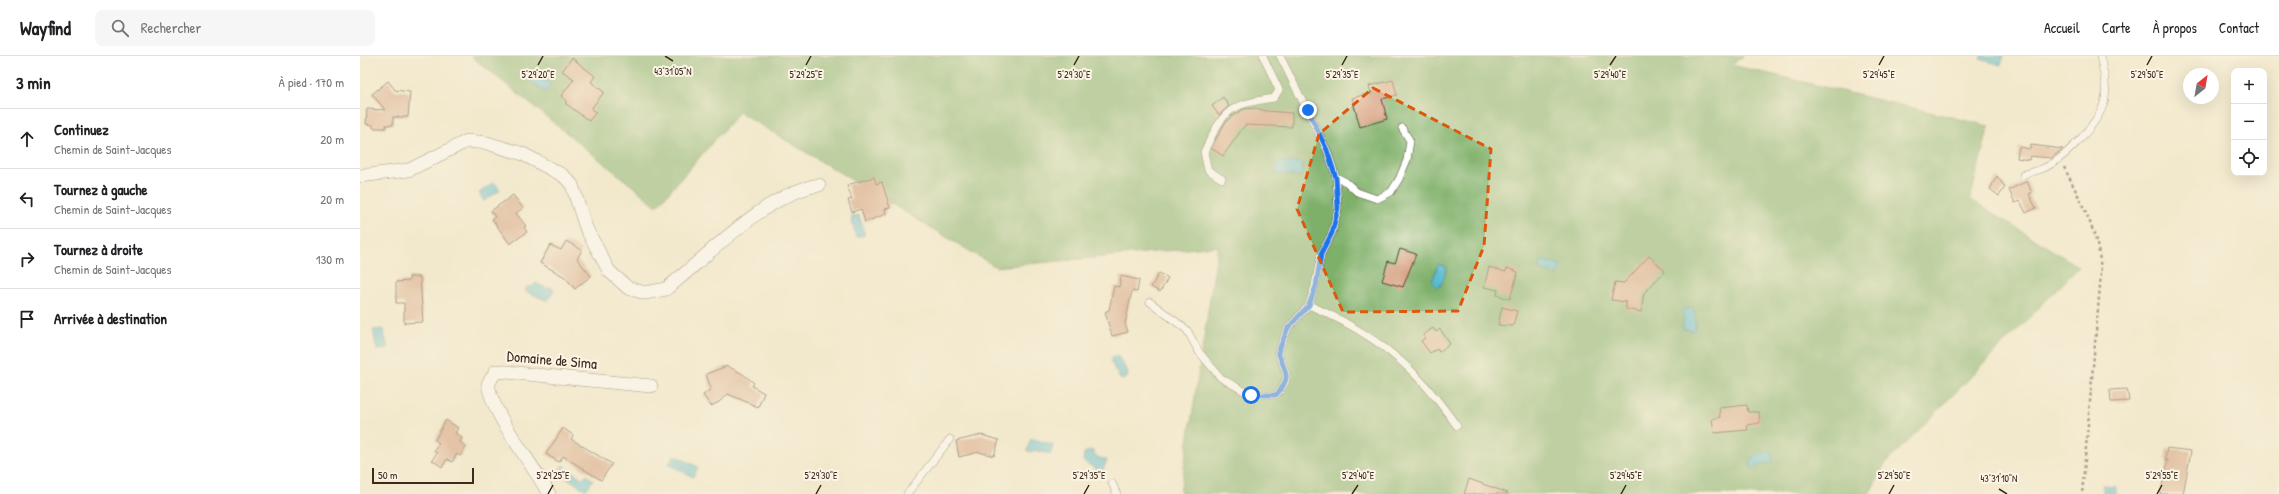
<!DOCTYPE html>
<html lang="fr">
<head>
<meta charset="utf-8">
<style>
	:root { --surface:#fff; --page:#f6f6f6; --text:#202124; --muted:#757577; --line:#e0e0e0 }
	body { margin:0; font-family:"Patrick Hand",sans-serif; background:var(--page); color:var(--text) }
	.controls { position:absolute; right:12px; top:12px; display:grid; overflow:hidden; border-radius:8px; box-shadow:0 4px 16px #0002 }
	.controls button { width:36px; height:36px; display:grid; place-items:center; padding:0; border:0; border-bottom:1px solid var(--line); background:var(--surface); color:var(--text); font:20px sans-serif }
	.compass { position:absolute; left:1823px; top:12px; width:36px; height:36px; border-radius:50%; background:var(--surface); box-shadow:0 4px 16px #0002; rotate:31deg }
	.scale { position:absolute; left:12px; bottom:10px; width:102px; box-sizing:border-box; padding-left:4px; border:2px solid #3b2a1e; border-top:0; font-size:11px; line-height:14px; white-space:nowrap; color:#3b2a1e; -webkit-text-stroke:3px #fcf5e5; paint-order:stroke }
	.stop { position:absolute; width:12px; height:12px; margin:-9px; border:3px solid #1a73e8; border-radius:50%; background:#fff }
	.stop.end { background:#1a73e8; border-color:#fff; box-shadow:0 1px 4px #0008 }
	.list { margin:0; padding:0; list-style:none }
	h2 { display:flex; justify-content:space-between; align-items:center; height:52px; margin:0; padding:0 16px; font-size:17px }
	h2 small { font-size:13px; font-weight:400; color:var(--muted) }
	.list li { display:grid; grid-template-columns:26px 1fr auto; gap:12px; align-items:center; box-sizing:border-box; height:60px; padding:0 16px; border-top:1px solid var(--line) }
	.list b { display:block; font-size:15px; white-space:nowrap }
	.list p { margin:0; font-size:13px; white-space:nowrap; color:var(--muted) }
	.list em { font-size:13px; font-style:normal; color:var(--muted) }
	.icon { flex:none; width:22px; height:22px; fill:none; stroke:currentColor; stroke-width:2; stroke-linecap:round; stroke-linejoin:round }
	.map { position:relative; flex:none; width:1919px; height:438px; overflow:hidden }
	header { display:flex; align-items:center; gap:24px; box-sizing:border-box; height:56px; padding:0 20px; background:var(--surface); border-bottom:1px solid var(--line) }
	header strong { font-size:19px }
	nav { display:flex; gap:22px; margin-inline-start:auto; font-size:14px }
	.search { width:280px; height:36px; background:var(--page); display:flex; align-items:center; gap:10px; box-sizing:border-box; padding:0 14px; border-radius:8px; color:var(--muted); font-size:15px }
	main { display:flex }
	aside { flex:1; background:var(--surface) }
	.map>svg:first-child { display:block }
</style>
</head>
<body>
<header>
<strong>Wayfind</strong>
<div class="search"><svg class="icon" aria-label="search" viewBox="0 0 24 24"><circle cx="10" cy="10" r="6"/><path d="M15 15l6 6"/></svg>Rechercher</div>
<nav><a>Accueil</a><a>Carte</a><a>À propos</a><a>Contact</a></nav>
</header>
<main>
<aside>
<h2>3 min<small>À pied · 170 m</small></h2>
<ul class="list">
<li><svg class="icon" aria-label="ahead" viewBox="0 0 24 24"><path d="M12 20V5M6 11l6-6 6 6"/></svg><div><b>Continuez</b><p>Chemin de Saint-Jacques</p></div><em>20 m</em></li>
<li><svg class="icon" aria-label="left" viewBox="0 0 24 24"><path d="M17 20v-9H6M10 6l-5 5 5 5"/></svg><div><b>Tournez à gauche</b><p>Chemin de Saint-Jacques</p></div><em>20 m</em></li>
<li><svg class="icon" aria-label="right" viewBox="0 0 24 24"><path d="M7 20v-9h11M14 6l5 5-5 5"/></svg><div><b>Tournez à droite</b><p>Chemin de Saint-Jacques</p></div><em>130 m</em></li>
<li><svg class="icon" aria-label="arrive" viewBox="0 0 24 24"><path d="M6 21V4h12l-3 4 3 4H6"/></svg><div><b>Arrivée à destination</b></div></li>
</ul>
</aside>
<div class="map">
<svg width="1919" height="438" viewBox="0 0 1919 438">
	<rect width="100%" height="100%" fill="#fcf5e5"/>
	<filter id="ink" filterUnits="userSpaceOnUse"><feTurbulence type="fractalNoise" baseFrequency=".025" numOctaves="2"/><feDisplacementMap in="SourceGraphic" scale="8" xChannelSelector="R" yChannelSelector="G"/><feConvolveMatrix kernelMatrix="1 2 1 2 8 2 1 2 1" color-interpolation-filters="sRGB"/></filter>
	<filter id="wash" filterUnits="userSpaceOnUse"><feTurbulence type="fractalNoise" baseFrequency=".012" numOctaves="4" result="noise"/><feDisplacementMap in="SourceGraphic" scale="16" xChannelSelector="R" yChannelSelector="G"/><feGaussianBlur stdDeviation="0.9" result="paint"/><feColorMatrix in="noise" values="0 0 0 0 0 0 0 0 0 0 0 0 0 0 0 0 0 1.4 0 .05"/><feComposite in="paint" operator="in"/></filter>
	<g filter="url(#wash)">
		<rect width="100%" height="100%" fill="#f2e9cd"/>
		<polygon fill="#7eb06b" stroke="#5c6d44" points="111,0 1383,0 1372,9 1629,70 1610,143 1719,211 1525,408 1509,438 820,438 858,190 636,211 379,56 297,150"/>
		<g fill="#56bbd4" stroke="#487279">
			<polygon points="1621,0 1643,0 1641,9 1620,3"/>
			<polygon points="175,17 191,28 185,36 170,25"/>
			<polygon points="917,106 943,107 942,120 916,118"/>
			<polygon points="134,126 140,134 124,145 119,137"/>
			<polygon points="499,159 505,179 496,181 491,161"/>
			<polygon points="1181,204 1201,209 1199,219 1179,214"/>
			<polygon points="1078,208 1087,211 1081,229 1078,231 1072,226"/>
			<polygon points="175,227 188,233 189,231 194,233 188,245 165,235 168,230 173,231"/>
			<polygon points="1332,251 1336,263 1334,275 1322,273 1324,262 1321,254"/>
			<polygon points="23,273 28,293 17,294 13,274"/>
			<polygon points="757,299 768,316 767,322 763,324 760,323 751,306 752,301"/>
			<polygon points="671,382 693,389 691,398 673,394 672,396 667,395"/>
			<polygon points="732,394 737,401 747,404 743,414 736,413 723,405 724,397"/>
			<polygon points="1410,395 1414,405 1394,412 1390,410 1391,402"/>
			<polygon points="314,399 338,411 333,421 309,408"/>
			<polygon points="203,409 223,423 226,419 233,424 226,434 198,416"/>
			<polygon points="1743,429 1756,430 1756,438 1743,438"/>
		</g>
		<g id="blocks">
			<g fill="#d39778">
				<polygon points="212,2 235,20 231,26 244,36 231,53 236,56 229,65 205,47 207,45 201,40 214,23 202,15"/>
				<polygon points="1033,24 1037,39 1022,43 1027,63 1000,71 992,42 1011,37 1009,30"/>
				<polygon points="28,25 35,34 50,36 48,61 33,61 33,69 26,69 26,72 13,72 13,69 6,68 7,53 25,54 12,38"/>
				<polygon points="863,41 869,50 859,59 852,50"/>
				<polygon points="896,52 906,55 932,57 932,71 885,69 863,100 851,92 865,67 872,60 884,53"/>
				<polygon points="1671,89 1703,93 1691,102 1670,100 1669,104 1657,102 1659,91 1670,93"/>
				<polygon points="1637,120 1645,131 1639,140 1630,133"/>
				<polygon points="514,121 516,128 522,126 530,152 525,153 526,158 505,166 501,153 492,156 488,144 492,143 487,129"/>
				<polygon points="1667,125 1672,137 1669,138 1676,152 1666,157 1660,145 1655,147 1649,134"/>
				<polygon points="153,139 163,152 156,157 166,170 164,171 167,176 150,188 132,163 135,161 131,155"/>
				<polygon points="206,185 222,194 217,203 231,220 215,233 205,221 180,207 190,189 201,194"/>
				<polygon points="1040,193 1056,198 1043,231 1022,225 1028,205 1035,207"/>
				<polygon points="1289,200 1305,215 1284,237 1281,256 1266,253 1266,246 1251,244 1255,226 1264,227"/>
				<polygon points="1129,211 1146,216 1147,212 1158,216 1150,243 1137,239 1138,234 1124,231"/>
				<polygon points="799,217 808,222 800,236 791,231"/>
				<polygon points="761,220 779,224 777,236 772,235 765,268 768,276 752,280 745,256 749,254 754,230 759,231"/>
				<polygon points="49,221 60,221 63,266 44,267 44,247 36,247 36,226 49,225"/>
				<polygon points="1142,251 1157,255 1153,270 1138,269"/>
				<polygon points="1073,272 1076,276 1080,273 1090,288 1079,296 1077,293 1070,297 1061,285 1065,282 1063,279"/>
				<polygon points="367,310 383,318 394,327 392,330 404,337 398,351 368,338 359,346 351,350 343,339 351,333 346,318"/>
				<polygon points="1767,333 1769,345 1751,346 1750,334"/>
				<polygon points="1387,349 1388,356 1399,356 1400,367 1387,369 1388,374 1354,377 1352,363 1360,361 1359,352"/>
				<polygon points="86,364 98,372 95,377 102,382 100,386 106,391 100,400 97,398 92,406 87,403 82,411 72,404 77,397 74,395 79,387 75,384"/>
				<polygon points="203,372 213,379 211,383 252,408 241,424 203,400 199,406 186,398"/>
				<polygon points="621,379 639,384 634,400 619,396 599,401 596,385"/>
				<polygon points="1807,392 1831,395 1823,438 1800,438 1808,404 1805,404"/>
				<polygon points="1109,423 1148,437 1148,438 1104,438"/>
			</g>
		</g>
	</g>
	<g filter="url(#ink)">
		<use href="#blocks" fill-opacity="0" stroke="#564738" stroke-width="1"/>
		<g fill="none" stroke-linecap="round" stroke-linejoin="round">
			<g stroke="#564738" stroke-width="8">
				<g id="lane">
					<path d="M1663 119C1670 116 1677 115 1684 112 1704 103 1742 65 1745 42 1747 29 1743 13 1740 0"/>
					<polyline points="976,121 986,126 997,136 1017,143 1031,136 1039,123 1047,104 1050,85 1042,72"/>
					<path d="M862 123 848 114 844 96C864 54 867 49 914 42L919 34 903 0"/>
					<path d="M790 246 827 274 839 296 861 322 891 339H916C933 322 925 316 918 296L928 272 949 249 955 230 961 198 972 177 978 152 976 121 967 94 920 0"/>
					<path d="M949 249C991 267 1032 292 1063 327 1075 340 1086 355 1097 370"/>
					<polyline points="752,427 757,438"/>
					<polyline points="547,438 590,383"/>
				</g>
			</g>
			<g stroke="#564738" stroke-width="14">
				<g id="street">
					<path d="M0 120 49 114 107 85 127 87 163 98 204 120 212 129 226 172 249 215 268 232 285 237 306 233C350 199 404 138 459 129"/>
					<path d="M189 438C172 406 133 361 128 328L136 315 291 330"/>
				</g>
			</g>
			<path stroke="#564738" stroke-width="2.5" stroke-dasharray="3 3" stroke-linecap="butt" d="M1704 111C1721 146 1740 178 1741 218L1722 438"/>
			<use href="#lane" stroke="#fff" stroke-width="7"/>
			<use href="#street" stroke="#fff" stroke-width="13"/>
		</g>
	</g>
	<g fill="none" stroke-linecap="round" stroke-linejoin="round" filter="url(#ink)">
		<path stroke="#1a73e8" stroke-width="5" d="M891 339H916C933 321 925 316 918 296L928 272 949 249 956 230 961 198 972 177 978 152 976 122 967 94 948 54"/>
	</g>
	<path d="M0 0H1919V438H0ZM1013 32 1131 93 1124 190 1098 255 983 256 937 153 959 78Z" fill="#f2e9cd" fill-opacity=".55" fill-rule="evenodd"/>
	<path fill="none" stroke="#df570d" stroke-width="3" stroke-dasharray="8 5" stroke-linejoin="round" d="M1013 32 1131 93 1124 190 1098 255 983 256 937 153 959 78Z"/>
	<path fill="none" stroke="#3b2a1e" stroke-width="1.5" d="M305 0 313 5M178 9 183 0M446 9 451 0M714 9 719 0M982 9 987 0M1250 9 1256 0M1519 9 1524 0M1787 9 1792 0M1639 433 1647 438M188 438 193 429M456 438 461 429M724 438 729 429M992 438 998 429M1261 438 1266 429M1529 438 1534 429M1797 438 1802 429"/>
	<g text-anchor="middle" stroke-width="4" stroke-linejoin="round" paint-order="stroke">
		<g font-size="15" fill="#3b2a1e" stroke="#fcf5e5">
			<text transform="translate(192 304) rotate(5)" y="5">Domaine de Sima</text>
		</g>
	</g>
	<g font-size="10" text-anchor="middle" fill="#3b2a1e" stroke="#fcf5e5" stroke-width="4" stroke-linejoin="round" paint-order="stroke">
		<text x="313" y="19">43°31'05"N</text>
		<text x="178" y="22">5°29'20"E</text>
		<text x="446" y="22">5°29'25"E</text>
		<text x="1787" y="22">5°29'50"E</text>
		<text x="714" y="22">5°29'30"E</text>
		<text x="982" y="22">5°29'35"E</text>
		<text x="1250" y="22">5°29'40"E</text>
		<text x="1519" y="22">5°29'45"E</text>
		<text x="193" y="423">5°29'25"E</text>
		<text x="461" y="423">5°29'30"E</text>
		<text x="729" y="423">5°29'35"E</text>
		<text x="998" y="423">5°29'40"E</text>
		<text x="1266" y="423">5°29'45"E</text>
		<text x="1534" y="423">5°29'50"E</text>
		<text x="1802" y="423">5°29'55"E</text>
		<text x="1639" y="426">43°31'10"N</text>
	</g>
</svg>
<div class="controls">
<button>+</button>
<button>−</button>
<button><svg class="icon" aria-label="locate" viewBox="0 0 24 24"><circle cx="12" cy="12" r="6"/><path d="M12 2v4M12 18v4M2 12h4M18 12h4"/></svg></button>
</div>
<svg class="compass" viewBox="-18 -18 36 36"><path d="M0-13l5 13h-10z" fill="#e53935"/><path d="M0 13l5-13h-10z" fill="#757577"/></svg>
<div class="scale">50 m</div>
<div class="stop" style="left:891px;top:339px"></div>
<div class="stop end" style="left:948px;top:54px"></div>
</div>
</main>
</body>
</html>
